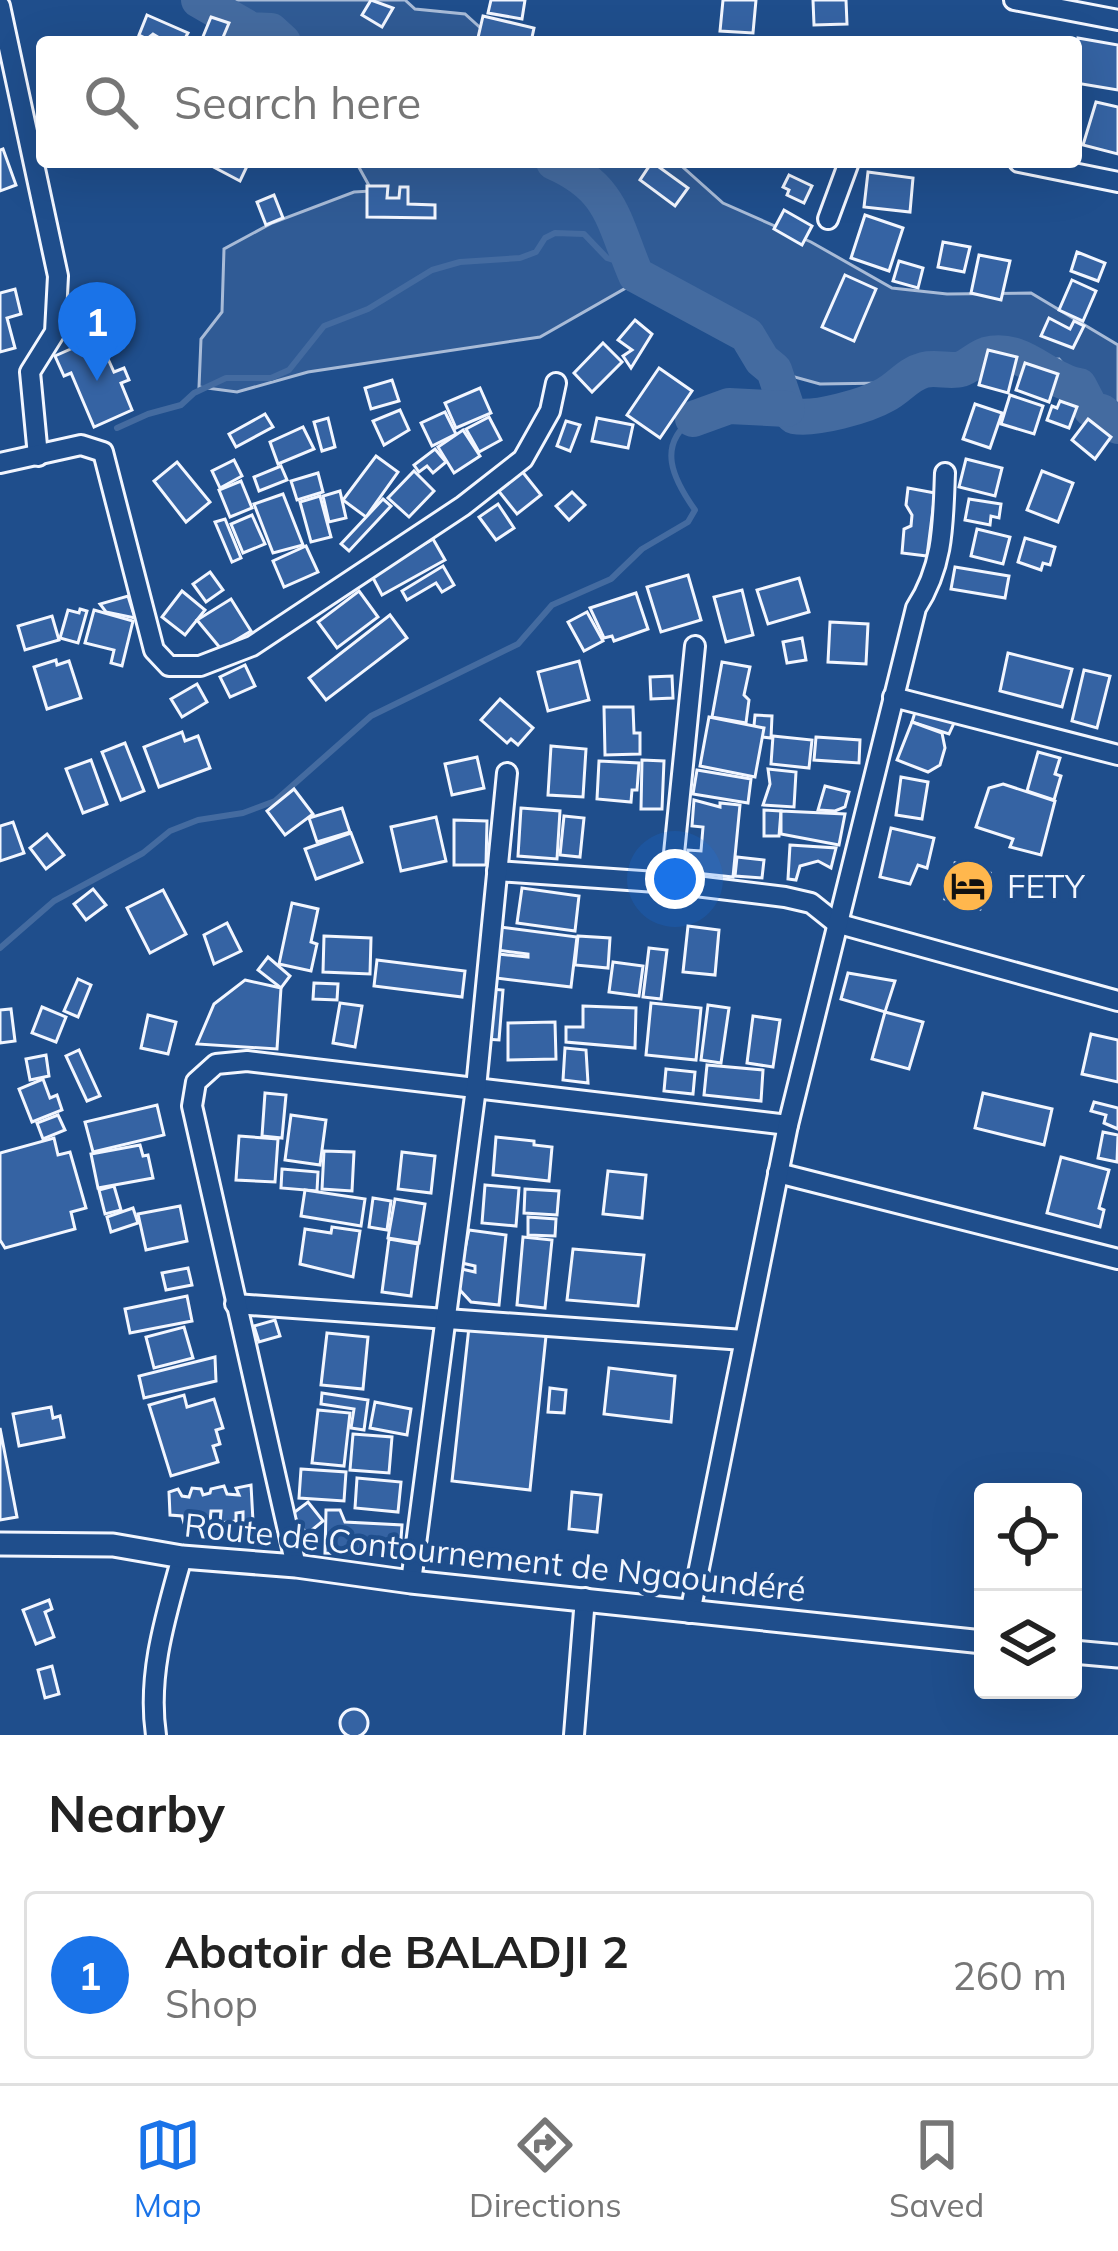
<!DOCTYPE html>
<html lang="en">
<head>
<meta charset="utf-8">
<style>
	:root { --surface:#fff; --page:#f2f2f2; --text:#222; --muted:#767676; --line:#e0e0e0; --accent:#1a73e8 }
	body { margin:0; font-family:Mulish,sans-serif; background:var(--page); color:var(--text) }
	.controls { position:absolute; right:36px; bottom:36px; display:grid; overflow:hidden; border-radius:12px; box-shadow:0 12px 48px #0002 }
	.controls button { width:108px; height:108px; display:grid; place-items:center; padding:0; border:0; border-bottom:3px solid var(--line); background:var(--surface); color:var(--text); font:60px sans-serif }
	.you { position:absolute; left:675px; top:879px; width:42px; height:42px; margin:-30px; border:9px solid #fff; border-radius:50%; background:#1a73e8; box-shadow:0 0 0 18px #1a73e833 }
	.badge { display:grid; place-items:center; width:78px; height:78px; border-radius:50%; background:var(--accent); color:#fff; font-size:39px; font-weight:700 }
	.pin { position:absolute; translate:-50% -99px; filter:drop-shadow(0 3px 6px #0008) }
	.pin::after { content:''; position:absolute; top:63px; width:42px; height:36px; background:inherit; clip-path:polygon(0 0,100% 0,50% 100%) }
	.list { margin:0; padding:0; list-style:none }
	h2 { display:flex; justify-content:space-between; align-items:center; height:156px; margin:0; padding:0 48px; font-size:51px }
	h2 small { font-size:39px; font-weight:400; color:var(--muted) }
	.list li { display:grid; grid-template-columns:78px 1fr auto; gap:36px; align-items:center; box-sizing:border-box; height:168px; margin:0 24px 24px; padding:0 24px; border:3px solid var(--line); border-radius:12px }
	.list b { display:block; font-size:45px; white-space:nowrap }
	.list p { margin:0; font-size:39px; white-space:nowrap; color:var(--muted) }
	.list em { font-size:39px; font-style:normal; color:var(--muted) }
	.icon { flex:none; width:66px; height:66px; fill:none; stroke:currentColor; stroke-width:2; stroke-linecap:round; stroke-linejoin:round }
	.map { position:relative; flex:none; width:1118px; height:1735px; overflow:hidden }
	.search { position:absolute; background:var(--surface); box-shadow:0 12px 48px #0002; left:36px; right:36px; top:36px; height:132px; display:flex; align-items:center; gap:30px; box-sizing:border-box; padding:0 42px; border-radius:12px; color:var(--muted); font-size:45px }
	.sheet { height:348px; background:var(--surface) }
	nav { display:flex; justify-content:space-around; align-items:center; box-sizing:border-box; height:168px; border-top:3px solid var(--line); background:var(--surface); font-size:33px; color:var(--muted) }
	nav a { display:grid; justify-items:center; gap:6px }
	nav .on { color:var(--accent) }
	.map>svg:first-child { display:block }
</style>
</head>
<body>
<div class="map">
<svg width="1118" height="1735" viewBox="0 0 1118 1735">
	<rect width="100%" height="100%" fill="#1f4e8c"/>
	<g fill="#305b95" stroke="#a8bbd7" stroke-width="3">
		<polygon points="196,0 405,0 415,9 465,14 496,42 293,42 283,22 220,20"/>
		<polygon points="356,162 677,162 723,203 811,242 892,288 947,294 1031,293 1118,345 1118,430 1059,359 974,365 887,383 820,384 755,366 707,316 626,288 540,337 308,372 237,392 199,387 201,339 222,312 224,249 272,223 354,192 372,191"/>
	</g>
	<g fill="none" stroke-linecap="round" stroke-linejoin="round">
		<g stroke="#446ba0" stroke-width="6">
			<polyline points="117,428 148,414 181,405 194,393 226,378 271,378 289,370 324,326 368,309 432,270 460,262 520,258 536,252 545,238 555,233 584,234 607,258 632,266"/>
			<path d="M0 948 54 901 143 853 170 831 198 820 243 813 275 801 371 716 518 644 552 605 611 579 642 549 688 522 695 510C673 479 656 445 693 419"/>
		</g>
		<g stroke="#446ba0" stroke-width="36">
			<polyline points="199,0 251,30 271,31 283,42"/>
			<path d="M554 162C613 188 613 221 636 275L747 335 762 360 774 370 787 409 794 416C815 420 866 406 885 395 899 388 908 374 924 370 936 367 950 372 961 369 970 366 977 358 986 355 1023 345 1046 381 1079 386L1091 409 1102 412 1118 426"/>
			<polyline points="693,419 729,406 787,409"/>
		</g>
	</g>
	<g fill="#3563a3" stroke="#f2f6ff" stroke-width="3">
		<polygon points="371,0 393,8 382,27 362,15"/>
		<polygon points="491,0 525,0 522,19 488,13"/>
		<polygon points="723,0 756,0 753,33 720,31"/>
		<polygon points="813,0 846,0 847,24 814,25"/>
		<polygon points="147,15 188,33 183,42 166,42 153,34 147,39 139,35"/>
		<polygon points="483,16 534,28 531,42 477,42"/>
		<polygon points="211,17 229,23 221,42 202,39"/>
		<polygon points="1078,38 1118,45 1118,90 1076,83"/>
		<polygon points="1096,102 1118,107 1118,154 1083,145"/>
		<polygon points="3,149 16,185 0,191 0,150"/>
		<polygon points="204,162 249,162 240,181"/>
		<polygon points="652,162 688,188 675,206 640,180"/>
		<polygon points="868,172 913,178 910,212 864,207"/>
		<polygon points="789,175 812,186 804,203 787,195 789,190 783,187"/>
		<polygon points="367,186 388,186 387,198 399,198 400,187 408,187 408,204 435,205 435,218 367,217"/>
		<polygon points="274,195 283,218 266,225 257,202"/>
		<polygon points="784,210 812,226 802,245 774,229"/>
		<polygon points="865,215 903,228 889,271 851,258"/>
		<polygon points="943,242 970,247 964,272 938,267"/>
		<polygon points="1077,252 1105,263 1098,281 1071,271"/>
		<polygon points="979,255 1010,261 1001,300 971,293"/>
		<polygon points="899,261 923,268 918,288 893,281"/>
		<polygon points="845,275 876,289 854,341 822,327"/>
		<polygon points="1072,280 1096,291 1083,321 1059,310"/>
		<polygon points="15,289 21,314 7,318 15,348 0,352 0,293"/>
		<polygon points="1049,318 1070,329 1074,321 1084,326 1073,348 1041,336"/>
		<polygon points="635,320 652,334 631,368 623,356 632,350 618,340"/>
		<polygon points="98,337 114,372 124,368 129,380 121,383 132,410 94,427 71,373 64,376 55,356"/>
		<polygon points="603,343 622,362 592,392 574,373"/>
		<polygon points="988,350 1017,357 1008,393 979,385"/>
		<polygon points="1025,363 1058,374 1049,402 1016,390"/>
		<polygon points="659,368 692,391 660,438 627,415"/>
		<polygon points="392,380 399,401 371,409 365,388"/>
		<polygon points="480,388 491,413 456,428 445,403"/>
		<polygon points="1010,395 1043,406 1034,434 1001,424"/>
		<polygon points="1060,401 1077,407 1069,428 1047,420 1052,406 1057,408"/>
		<polygon points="975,404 1002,413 990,448 963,439"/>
		<polygon points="400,410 409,430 384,445 373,421"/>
		<polygon points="445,412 456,434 432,446 421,423"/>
		<polygon points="265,414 273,427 236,447 229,434"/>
		<polygon points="489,417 501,440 479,452 466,429"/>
		<polygon points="328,418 335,447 322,451 314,422"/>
		<polygon points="597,418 633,425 628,448 592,441"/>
		<polygon points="1088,419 1111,437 1095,459 1072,440"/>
		<polygon points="566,421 580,425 570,451 557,446"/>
		<polygon points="303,427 314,449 278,464 270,442"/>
		<polygon points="463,430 480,456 454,473 438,447"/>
		<polygon points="435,449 446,462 433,473 427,466 419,472 414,465"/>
		<polygon points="376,456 398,472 366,517 343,500"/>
		<polygon points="966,459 1002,468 995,496 959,487"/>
		<polygon points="234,460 242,476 220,488 212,471"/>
		<polygon points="177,462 210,502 186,522 154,481"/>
		<polygon points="281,466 287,480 259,491 254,477"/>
		<polygon points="521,470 541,495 517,514 497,489"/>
		<polygon points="414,471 434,491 409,517 388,498"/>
		<polygon points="1042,471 1073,483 1058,522 1027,510"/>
		<polygon points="318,473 323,492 297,500 291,481"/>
		<polygon points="241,481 252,508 230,517 219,490"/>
		<polygon points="908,488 935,493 927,556 902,553 904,529 911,526 912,515 906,505"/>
		<polygon points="340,491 346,518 329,522 323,496"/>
		<polygon points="572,492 585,505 569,520 556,506"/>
		<polygon points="283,494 303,545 273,553 254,504"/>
		<polygon points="320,496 331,537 311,542 300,502"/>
		<polygon points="383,499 391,506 349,551 341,544"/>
		<polygon points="969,499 1001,504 999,518 991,516 990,525 965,520"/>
		<polygon points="498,504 514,528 496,540 479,517"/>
		<polygon points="252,515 265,544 243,553 231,524"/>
		<polygon points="225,519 241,558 232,562 215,522"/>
		<polygon points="977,529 1010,537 1003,564 971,556"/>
		<polygon points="1025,538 1055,547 1050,565 1043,563 1041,570 1018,562"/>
		<polygon points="433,539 445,560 382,595 371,574"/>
		<polygon points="306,546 318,572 284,587 273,561"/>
		<polygon points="443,566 454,585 442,592 436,583 407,600 402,591"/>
		<polygon points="955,567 1009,576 1005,598 951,589"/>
		<polygon points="210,572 223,590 206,602 193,584"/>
		<polygon points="688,575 701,620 661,632 647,587"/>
		<polygon points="799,578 809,612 768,624 757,590"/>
		<polygon points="742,590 753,635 726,642 714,597"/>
		<polygon points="182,591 205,610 185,635 162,617"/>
		<polygon points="359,591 378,617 337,648 318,622"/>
		<polygon points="636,593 648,629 614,641 612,636 604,638 590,608"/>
		<polygon points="128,596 135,618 106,612 100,604"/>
		<polygon points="231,599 251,631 221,649 197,620"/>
		<polygon points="80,609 87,611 78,643 60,638 68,610 79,613"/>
		<polygon points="94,610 133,621 122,666 111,663 114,650 85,643"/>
		<polygon points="587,612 603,641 584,651 568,622"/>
		<polygon points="390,615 407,638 326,700 309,678"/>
		<polygon points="52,616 59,640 25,650 18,626"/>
		<polygon points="830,622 868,624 866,664 828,662"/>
		<polygon points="802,638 806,660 787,663 783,642"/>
		<polygon points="1008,653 1072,669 1062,707 1000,691"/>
		<polygon points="56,660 57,665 69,661 81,698 47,709 34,667"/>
		<polygon points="579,661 589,700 548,711 538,672"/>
		<polygon points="722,662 750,667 744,695 749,700 746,723 712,717"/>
		<polygon points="245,665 255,686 230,697 220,677"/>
		<polygon points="1084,670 1110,676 1097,728 1072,721"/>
		<polygon points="672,676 673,698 651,699 650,677"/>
		<polygon points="197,684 207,702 182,717 171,699"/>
		<polygon points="500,699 533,728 518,745 511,739 507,743 481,720"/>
		<polygon points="604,707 633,707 634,733 640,733 640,754 605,755"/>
		<polygon points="916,709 955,721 949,734 912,722"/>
		<polygon points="755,715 772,716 771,738 753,736"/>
		<polygon points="709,717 764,728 755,777 700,766"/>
		<polygon points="912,722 942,733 945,748 940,765 928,772 897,760"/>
		<polygon points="182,732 185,741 198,736 210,768 159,787 144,747"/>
		<polygon points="773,736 812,740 809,768 771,764"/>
		<polygon points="816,737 860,740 859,763 814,760"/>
		<polygon points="125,743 144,791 121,800 102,752"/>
		<polygon points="551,746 586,749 583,797 548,795"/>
		<polygon points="1038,752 1060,758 1055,774 1061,776 1054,800 1027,791"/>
		<polygon points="477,757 484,788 452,795 445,764"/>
		<polygon points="91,760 107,804 83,813 66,769"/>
		<polygon points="642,760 664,761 662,809 641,809"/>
		<polygon points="599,761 639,763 637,790 632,790 631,802 597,799"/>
		<polygon points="768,769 796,772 794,807 763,805 770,784"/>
		<polygon points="697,770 751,779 748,803 693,794"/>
		<polygon points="901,777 928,782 922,819 896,815"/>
		<polygon points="1003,784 1055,801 1041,855 1010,847 1013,839 976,827 989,788"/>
		<polygon points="825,786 849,792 845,807 835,811 818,810"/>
		<polygon points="294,789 313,814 285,835 267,811"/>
		<polygon points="694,800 720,807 720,803 740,805 733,877 686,872 688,850 701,851 703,827 692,826"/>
		<polygon points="342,808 350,832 317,842 309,818"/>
		<polygon points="521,808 560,811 557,859 518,856"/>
		<polygon points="764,810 781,811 779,836 764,836"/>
		<polygon points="781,811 845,814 839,845 781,834"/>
		<polygon points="564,816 584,818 580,857 560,855"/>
		<polygon points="436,817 446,861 401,871 391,827"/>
		<polygon points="454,820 487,821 486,865 454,865"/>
		<polygon points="13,822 24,853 0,861 0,826"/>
		<polygon points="891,828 934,838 927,868 918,865 910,884 880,877"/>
		<polygon points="351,833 362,862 316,879 305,849"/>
		<polygon points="47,834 64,855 46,869 30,848"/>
		<polygon points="790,845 836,848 831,868 818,861 800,866 796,880 788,879"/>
		<polygon points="737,857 764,860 762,878 735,876"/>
		<polygon points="955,863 990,873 980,909 945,899"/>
		<polygon points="522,888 579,896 575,931 517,923"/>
		<polygon points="93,889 106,905 86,920 74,904"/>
		<polygon points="163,890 186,934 150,953 127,908"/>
		<polygon points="292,903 318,909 311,942 317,944 311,971 279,964"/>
		<polygon points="227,923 241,951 214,964 204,935"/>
		<polygon points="688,926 719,930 715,975 683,972"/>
		<polygon points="500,927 577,937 571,987 496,978 498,954 528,957 528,954 497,950"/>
		<polygon points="324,936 371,938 370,974 323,972"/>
		<polygon points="578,936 610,938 608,968 575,965"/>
		<polygon points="649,948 667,950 661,999 643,997"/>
		<polygon points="268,957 290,976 281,988 258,970"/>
		<polygon points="377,960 465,971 462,997 374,986"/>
		<polygon points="613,962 643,966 639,996 609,992"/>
		<polygon points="848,973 895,981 885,1012 841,999"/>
		<polygon points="78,979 91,985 78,1017 64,1011"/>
		<polygon points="245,980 281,988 277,1049 197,1044 214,1004"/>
		<polygon points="314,983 338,984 337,1000 313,999"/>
		<polygon points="491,989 503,990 499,1040 486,1039"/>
		<polygon points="340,1003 362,1006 355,1047 333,1043"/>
		<polygon points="651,1003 701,1008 696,1060 646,1055"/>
		<polygon points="708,1005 729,1008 721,1063 701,1060"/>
		<polygon points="583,1006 636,1008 635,1048 566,1042 566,1027 583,1027"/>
		<polygon points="42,1007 66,1017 56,1042 32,1033"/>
		<polygon points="11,1009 15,1041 0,1043 0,1010"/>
		<polygon points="885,1012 923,1022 909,1069 872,1059"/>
		<polygon points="148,1015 176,1022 168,1054 141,1048"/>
		<polygon points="753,1016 780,1020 773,1067 747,1063"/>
		<polygon points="555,1022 556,1059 508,1060 508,1023"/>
		<polygon points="1091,1034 1118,1040 1118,1082 1082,1074"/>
		<polygon points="565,1048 586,1050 588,1083 563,1080"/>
		<polygon points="79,1050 100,1096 87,1101 66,1056"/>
		<polygon points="46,1055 49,1076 30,1080 26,1059"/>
		<polygon points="707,1065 763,1070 761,1101 704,1095"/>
		<polygon points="666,1069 695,1072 693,1094 664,1091"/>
		<polygon points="43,1079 50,1098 57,1095 62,1110 32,1122 19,1089"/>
		<polygon points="265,1093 286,1095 282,1138 262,1136"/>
		<polygon points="983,1093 1052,1109 1044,1145 975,1128"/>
		<polygon points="1094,1102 1118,1108 1118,1129 1104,1123 1106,1115 1091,1111"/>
		<polygon points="157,1105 164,1135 93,1152 85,1122"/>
		<polygon points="58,1115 65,1130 43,1139 37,1123"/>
		<polygon points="291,1115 326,1120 320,1165 285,1160"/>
		<polygon points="1103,1132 1118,1135 1117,1162 1098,1158"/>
		<polygon points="239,1136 278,1139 275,1182 236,1180"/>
		<polygon points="496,1137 534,1141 534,1145 552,1147 549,1181 493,1175"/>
		<polygon points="54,1138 58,1155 70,1152 86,1208 71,1212 75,1229 5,1248 0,1240 0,1153"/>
		<polygon points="140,1145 143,1156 148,1155 153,1178 98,1188 91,1154"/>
		<polygon points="324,1151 354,1152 352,1191 322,1189"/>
		<polygon points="402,1152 435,1156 431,1193 398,1189"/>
		<polygon points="1061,1157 1109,1170 1099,1208 1104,1210 1100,1227 1047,1213"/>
		<polygon points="282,1169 318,1172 317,1191 281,1188"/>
		<polygon points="608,1171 646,1175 642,1218 603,1214"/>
		<polygon points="485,1185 519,1188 516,1226 482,1223"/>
		<polygon points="114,1186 121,1210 105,1214 99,1190"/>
		<polygon points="525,1189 559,1191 557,1215 524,1213"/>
		<polygon points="305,1190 365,1199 361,1226 301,1216"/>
		<polygon points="373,1198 391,1201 387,1230 369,1227"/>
		<polygon points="395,1199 425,1204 419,1243 388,1238"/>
		<polygon points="180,1206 187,1241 146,1250 138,1214"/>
		<polygon points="133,1208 138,1223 111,1232 107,1217"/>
		<polygon points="528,1217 556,1219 555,1236 528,1235"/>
		<polygon points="332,1227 360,1231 353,1277 300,1264 305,1229 331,1233"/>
		<polygon points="469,1230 506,1235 499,1305 471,1302 459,1289 462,1269 475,1272 475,1266 462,1263"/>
		<polygon points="523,1237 552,1240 545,1308 517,1305"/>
		<polygon points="389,1239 418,1244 411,1296 382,1292"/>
		<polygon points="573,1249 644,1255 638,1306 567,1300"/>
		<polygon points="188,1268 192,1285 166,1290 162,1273"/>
		<polygon points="187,1296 192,1321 130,1333 125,1309"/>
		<polygon points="275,1320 280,1336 259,1342 254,1326"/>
		<polygon points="184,1327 193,1358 154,1368 146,1337"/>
		<polygon points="469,1327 546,1336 530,1490 452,1481"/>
		<polygon points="327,1333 368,1337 363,1389 321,1385"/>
		<polygon points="215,1357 216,1381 144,1398 139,1376"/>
		<polygon points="609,1368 675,1376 671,1422 604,1414"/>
		<polygon points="550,1388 566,1390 564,1413 548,1412"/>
		<polygon points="322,1393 368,1400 364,1430 351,1428 354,1409 321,1404"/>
		<polygon points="184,1395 187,1407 214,1399 223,1428 216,1430 220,1444 213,1446 218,1462 171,1476 149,1405"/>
		<polygon points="375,1402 411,1409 407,1435 370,1428"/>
		<polygon points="51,1407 53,1418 60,1416 64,1437 19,1446 13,1414"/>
		<polygon points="318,1410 350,1413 344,1466 312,1463"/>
		<polygon points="0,1428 17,1517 0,1520"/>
		<polygon points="353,1434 392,1437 389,1473 350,1470"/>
		<polygon points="301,1469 346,1472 344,1501 299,1498"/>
		<polygon points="357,1478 401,1482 398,1512 355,1508"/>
		<polygon points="251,1485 253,1521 243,1525 243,1512 236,1513 236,1521 220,1523 221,1511 211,1511 210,1522 184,1523 182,1516 170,1515 169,1492 178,1489 182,1496 189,1497 192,1488 201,1489 203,1495 210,1493 211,1489 224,1486 227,1494 239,1495 236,1488"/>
		<polygon points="572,1492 601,1495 597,1532 569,1529"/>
		<polygon points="308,1502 323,1521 307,1534 292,1514"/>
		<polygon points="326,1510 340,1510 345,1522 402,1525 401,1539 386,1555 325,1553"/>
		<polygon points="49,1600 52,1609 45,1612 54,1637 36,1644 23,1610"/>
		<polygon points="52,1666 59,1694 45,1698 38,1670"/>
		<circle cx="354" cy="1723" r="14"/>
	</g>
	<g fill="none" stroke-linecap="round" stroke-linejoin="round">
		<g stroke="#f2f6ff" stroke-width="24">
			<g id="minor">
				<polyline points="1014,0 1118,20"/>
				<polyline points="0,6 58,276 55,332 30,372 38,456"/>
				<polyline points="1019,162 1118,182"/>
				<polyline points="828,219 849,162"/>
				<polyline points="0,463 81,445 103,452 154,650 169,666 200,666 252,646 463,506 523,459 550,411 556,383"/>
				<polyline points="893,697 1118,755"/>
				<polyline points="497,871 671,883 785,897 811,903 836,923 1118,1001"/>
				<polyline points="671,883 695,646"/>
				<polyline points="778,1173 1118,1259"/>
				<polyline points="235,1304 744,1340"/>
				<polyline points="296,1566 192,1106 196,1082 216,1064 247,1061 788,1125"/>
				<polyline points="411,1582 476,1088 507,773"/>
				<path d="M690 1613 788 1125 916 608C944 565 943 523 945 473"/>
				<path d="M156 1735C147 1674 166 1615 182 1557"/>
				<polyline points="574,1735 585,1598"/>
			</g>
		</g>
		<g stroke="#f2f6ff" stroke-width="27">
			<g id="tertiary">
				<polyline points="0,1544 113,1545 182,1557 296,1566 411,1582 983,1642"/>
				<polyline points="1073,1652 1118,1656"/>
			</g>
		</g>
		<use href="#minor" stroke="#1f4e8c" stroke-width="18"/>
		<use href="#tertiary" stroke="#1f4e8c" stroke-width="21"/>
	</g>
	<defs>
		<g id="hotel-disc" transform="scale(2.7)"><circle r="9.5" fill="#ffb74d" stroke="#1f4e8c"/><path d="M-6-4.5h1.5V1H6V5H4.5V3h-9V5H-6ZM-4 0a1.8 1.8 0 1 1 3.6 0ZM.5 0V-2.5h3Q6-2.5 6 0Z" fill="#111"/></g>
	</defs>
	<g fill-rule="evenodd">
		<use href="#hotel-disc" x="968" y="886"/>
	</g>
	<g text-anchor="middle" stroke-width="9" stroke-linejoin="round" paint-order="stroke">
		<g font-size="33" fill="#f2f6ff" stroke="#1f4e8c" text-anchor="start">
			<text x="1007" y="898">FETY</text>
		</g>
		<g font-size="33" fill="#f2f6ff" stroke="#1f4e8c">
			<text transform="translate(495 1557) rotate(6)" y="12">Route de Contournement de Ngaoundéré</text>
		</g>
	</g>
</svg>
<div class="controls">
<button><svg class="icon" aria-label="locate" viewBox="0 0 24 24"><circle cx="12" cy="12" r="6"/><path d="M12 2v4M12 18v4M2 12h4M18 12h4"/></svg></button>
<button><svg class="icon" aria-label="layers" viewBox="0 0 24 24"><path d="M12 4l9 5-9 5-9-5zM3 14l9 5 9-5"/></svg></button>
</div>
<div class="you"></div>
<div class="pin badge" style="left:97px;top:381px">1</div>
<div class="search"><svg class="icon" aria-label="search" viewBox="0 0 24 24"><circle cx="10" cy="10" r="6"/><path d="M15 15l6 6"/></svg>Search here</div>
</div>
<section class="sheet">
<h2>Nearby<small></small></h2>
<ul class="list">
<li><span class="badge">1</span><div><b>Abatoir de BALADJI 2</b><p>Shop</p></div><em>260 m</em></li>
</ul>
</section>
<nav>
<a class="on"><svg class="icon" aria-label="map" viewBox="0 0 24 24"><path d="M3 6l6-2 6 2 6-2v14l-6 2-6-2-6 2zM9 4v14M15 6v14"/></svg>Map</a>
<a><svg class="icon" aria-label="directions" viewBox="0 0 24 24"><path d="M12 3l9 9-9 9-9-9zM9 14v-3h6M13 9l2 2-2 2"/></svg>Directions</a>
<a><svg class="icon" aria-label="saved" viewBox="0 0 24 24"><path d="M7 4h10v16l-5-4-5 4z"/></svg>Saved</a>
</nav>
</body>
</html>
